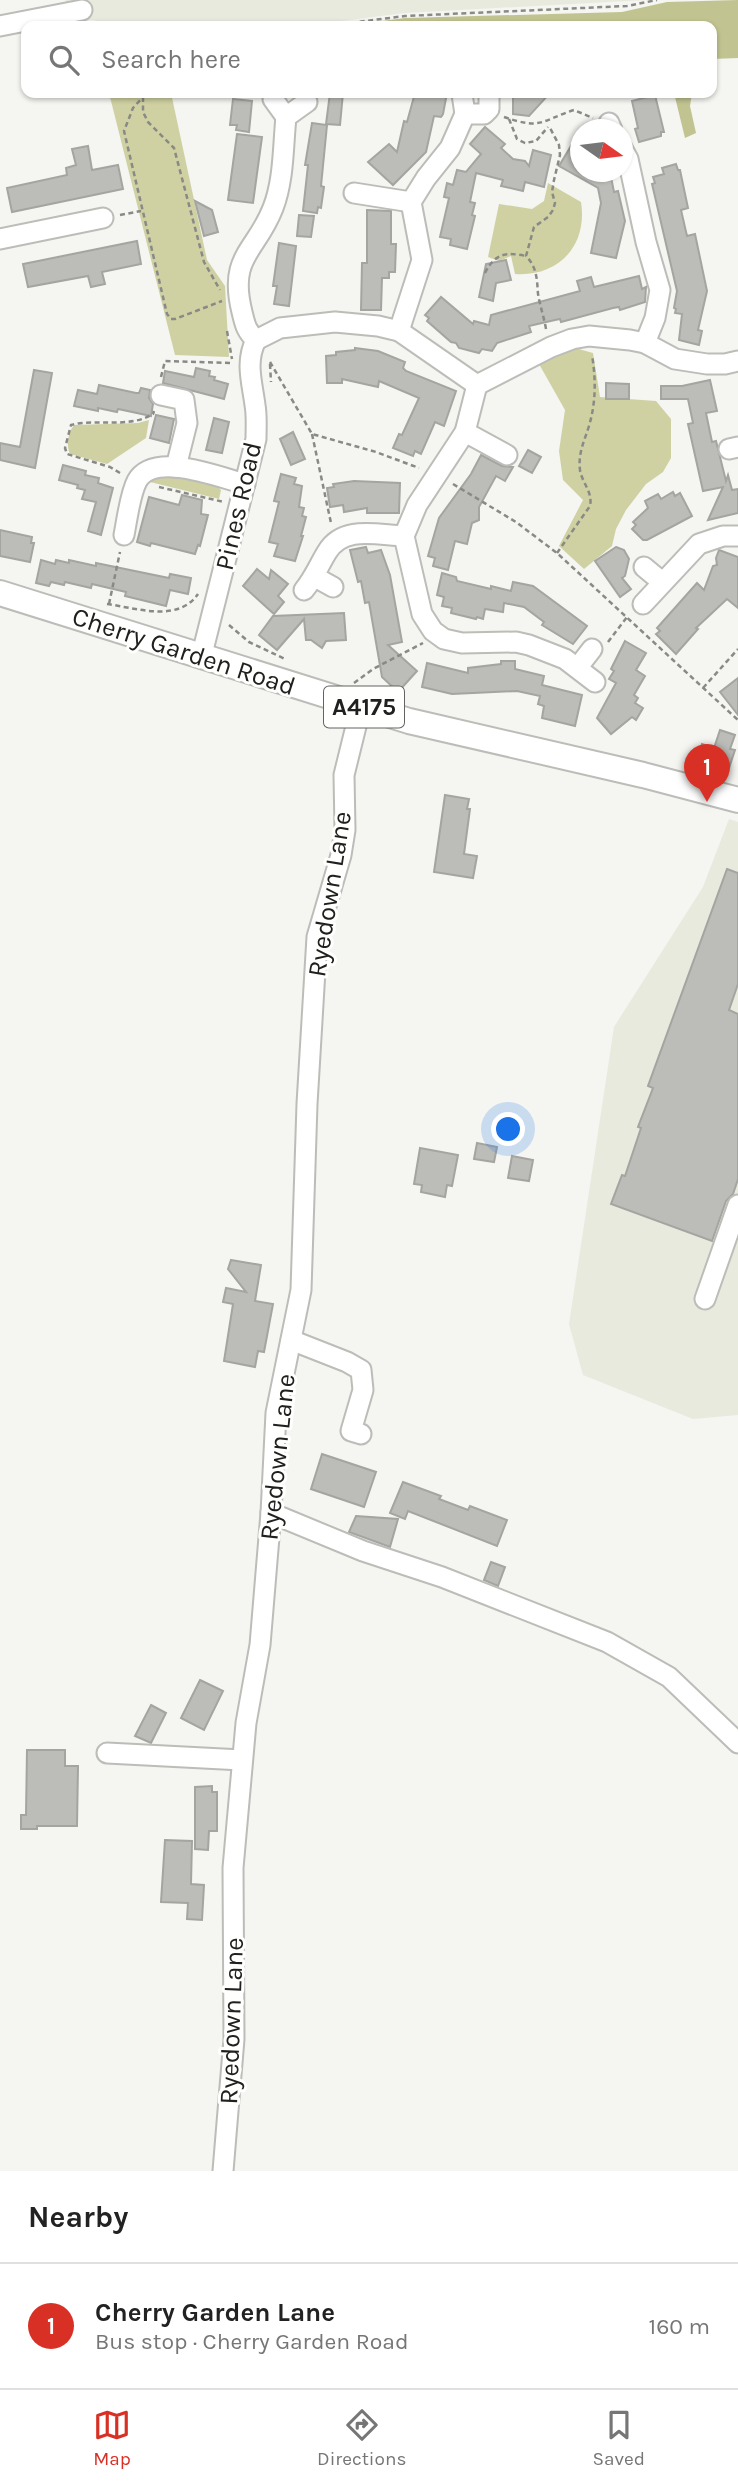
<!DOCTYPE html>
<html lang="en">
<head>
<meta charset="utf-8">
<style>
	:root { --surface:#fff; --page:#f2f2f2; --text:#222; --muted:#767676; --line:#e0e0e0; --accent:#d93025 }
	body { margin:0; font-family:Karla,sans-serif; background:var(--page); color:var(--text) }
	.compass { position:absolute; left:570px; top:119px; width:63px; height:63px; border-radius:50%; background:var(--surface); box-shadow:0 2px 5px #0004; rotate:104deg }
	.you { position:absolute; left:509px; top:1130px; width:24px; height:24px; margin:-18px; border:5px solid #fff; border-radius:50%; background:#1a73e8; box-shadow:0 0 0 10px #1a73e833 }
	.badge { display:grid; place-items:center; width:46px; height:46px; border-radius:50%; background:var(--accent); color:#fff; font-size:23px; font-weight:700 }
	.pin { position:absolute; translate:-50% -58px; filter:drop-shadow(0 2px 4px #0008) }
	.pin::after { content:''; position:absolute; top:37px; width:24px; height:21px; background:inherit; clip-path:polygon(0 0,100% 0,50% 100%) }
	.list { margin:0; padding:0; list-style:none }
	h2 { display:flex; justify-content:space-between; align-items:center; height:91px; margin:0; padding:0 28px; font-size:30px }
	h2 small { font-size:23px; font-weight:400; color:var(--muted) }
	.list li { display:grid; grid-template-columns:46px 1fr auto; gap:21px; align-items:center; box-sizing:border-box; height:126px; padding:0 28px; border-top:2px solid var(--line) }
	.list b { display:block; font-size:26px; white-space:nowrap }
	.list p { margin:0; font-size:23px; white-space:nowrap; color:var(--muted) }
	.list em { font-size:23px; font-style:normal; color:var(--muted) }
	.icon { flex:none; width:38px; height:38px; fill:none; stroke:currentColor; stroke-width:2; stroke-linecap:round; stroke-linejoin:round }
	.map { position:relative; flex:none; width:738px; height:2171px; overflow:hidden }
	.search { position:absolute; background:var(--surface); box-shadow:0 2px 5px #0004; left:21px; right:21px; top:21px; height:77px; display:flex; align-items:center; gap:18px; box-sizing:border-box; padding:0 24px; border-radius:14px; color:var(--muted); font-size:26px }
	.sheet { height:217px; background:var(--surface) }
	nav { display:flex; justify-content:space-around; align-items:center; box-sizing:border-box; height:98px; border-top:2px solid var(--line); background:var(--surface); font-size:19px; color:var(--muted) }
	nav a { display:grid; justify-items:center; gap:4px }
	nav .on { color:var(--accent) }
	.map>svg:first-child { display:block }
</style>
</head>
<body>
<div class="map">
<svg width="738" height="2171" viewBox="0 0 738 2171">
	<rect width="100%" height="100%" fill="#f5f5f1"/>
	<g fill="#e9eade">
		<polygon points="65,0 646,0 405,13 302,26 114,26 102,24 94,20 79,20"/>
		<polygon points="729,819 738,822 738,1415 693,1419 583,1375 569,1324 614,1027 703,887"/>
	</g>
	<g fill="#cfd1a2">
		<polygon points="109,93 171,93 207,260 225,286 229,357 175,355"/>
		<path d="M548 183 581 202C588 246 558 277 515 274L511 256 499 261 488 257 499 204 532 209 544 201Z"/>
		<polygon points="575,348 593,353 600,397 656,401 671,419 671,458 663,472 646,484 626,510 616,529 612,546 584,569 559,546 583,500 563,480 559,451 565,410 539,364"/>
		<path d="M149 420 146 438 107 464 70 454C66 446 68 432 74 425L138 423Z"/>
		<polygon points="171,473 216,485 221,490 219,499 146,481"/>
	</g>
	<g fill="#c1c490">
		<polygon points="738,0 738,58 712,59 712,26 344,26 405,18 622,12 667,2"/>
		<polygon points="674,93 692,93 690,106 696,133 685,138"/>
	</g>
	<g fill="#bcbcb8" stroke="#a4a5a1" stroke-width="2">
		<polygon points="330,93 343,93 340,125 326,124"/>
		<polygon points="415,93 447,93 443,114 441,117 434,116 426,152 393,185 368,162 389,144 397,152 404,121 407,122"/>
		<polygon points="513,93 550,93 529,116 513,114"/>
		<polygon points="655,95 664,132 661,132 661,136 639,142 635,129 638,128 632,101"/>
		<polygon points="233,99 252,101 249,132 236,130 237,125 230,125"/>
		<polygon points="312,123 327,125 321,186 324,187 321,208 318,207 317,213 303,211 308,165 305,165"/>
		<polygon points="485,127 505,144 501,148 513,159 525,161 529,166 533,150 551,155 544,187 525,182 523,191 501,186 503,180 476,173 470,202 475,203 472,215 475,216 467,249 450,245 451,239 440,237 449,198 444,197 447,183 453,185 457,170 466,172 481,154 470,144"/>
		<polygon points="580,131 579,172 610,172 614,192 618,191 625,221 616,258 591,253 601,203 598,188 559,166"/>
		<polygon points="237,134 262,137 253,203 228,200"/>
		<polygon points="88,146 92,170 118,165 123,189 12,212 7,188 67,175 66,168 76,165 72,149"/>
		<polygon points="676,164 678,170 680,170 688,208 681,210 687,236 695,234 707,291 698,330 702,331 699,345 679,340 682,314 675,313 676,309 674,308 677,291 652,184 655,183 653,177 664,174 662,168"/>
		<polygon points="195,201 212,210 218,232 204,236"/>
		<polygon points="367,210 391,211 391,244 396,244 395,272 389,272 389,278 382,278 381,310 361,310 362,263 367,263"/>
		<polygon points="299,215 314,216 311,237 297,236"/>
		<polygon points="137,241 141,264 102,272 105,284 91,287 88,276 28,287 23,264"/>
		<polygon points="279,243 296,246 289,306 274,304 277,286 273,286"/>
		<polygon points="506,260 511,280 496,283 493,301 479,297 486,264"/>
		<polygon points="639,276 642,289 646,287 645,302 620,310 619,307 613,308 561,322 560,319 555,320 529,326 531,332 497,343 492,351 482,349 479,353 459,348 456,343 451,342 427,321 429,318 425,315 441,297 473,324 474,321 489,325 491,315 580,291 577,281 591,277 594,287"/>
		<polygon points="355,348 378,351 405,362 403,368 406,371 456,391 444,426 435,422 421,454 415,451 413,456 393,448 399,434 402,435 419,398 379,381 378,387 342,379 342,383 327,383 326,356 336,355 336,352 355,350"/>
		<polygon points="196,368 210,371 209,376 215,377 214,380 228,384 224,399 163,383 165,371 194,377"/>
		<polygon points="34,370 52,373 35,468 0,460 0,443 20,447"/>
		<polygon points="710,380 717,411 706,413 712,442 716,441 726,481 728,475 732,490 738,489 738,513 708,520 723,487 703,491 688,424 693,423 688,399 661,399 661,386 682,386"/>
		<polygon points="606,383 629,384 629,399 606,399"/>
		<polygon points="99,385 136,393 139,393 141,388 150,390 149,398 153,404 151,416 118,409 117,412 98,408 98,411 74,406 78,390 97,394"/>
		<polygon points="156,415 174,419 169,443 150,438"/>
		<polygon points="214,418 229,422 222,453 206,450"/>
		<polygon points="293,432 305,459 291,465 280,439"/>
		<polygon points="528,450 541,457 532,473 519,466"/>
		<polygon points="481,455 502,466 513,467 505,481 496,476 479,507 479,520 472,523 467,544 455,541 448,570 433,566 435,558 428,556 439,518 471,474"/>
		<polygon points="63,465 86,471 85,475 99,478 98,483 113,488 101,535 88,531 96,502 82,499 85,490 77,488 78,485 59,480"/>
		<polygon points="281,474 296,478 294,484 302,486 299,507 304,508 302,516 306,517 301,536 303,536 295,561 274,556 278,544 269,542 279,502 274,501"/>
		<polygon points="354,481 400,483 399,513 367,513 367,508 344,512 343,505 330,507 327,488 334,487 333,484"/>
		<polygon points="673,492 675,496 680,493 692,516 647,540 643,540 632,529 636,525 633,522 648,508 645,501 658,494 661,499"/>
		<polygon points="182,495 202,500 201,514 208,515 200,546 198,545 195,554 151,543 150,546 137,542 149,497 179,505"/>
		<polygon points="0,530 32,537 31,543 34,543 30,562 0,556"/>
		<polygon points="366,547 368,553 381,550 390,575 402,642 388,645 417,671 398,692 382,677 369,602 365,603 361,581 358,582 350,550"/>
		<polygon points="616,547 624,550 629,559 625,576 622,578 631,589 620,597 595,561"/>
		<polygon points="719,550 738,557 738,608 727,599 696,628 698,629 676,654 656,634 660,631 657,628 697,583 704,590 713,566 717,565 716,558"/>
		<polygon points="41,560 55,564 56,560 69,563 69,560 96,566 96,563 169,578 170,574 191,578 188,594 170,590 166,606 125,596 126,592 92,584 91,588 65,582 64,585 51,582 49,586 36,583"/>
		<polygon points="257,569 269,579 271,570 288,584 278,596 284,602 274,614 243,586"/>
		<polygon points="442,573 456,577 457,581 491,589 491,586 511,591 513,582 533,586 587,626 573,644 542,625 544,622 524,607 504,603 503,612 485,609 483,619 477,617 476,619 451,613 452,608 442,606 444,597 437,595"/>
		<polygon points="344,613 346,640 326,641 322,648 311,640 306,640 304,619 277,650 259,635 273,616"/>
		<polygon points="625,641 646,653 636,670 645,676 634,695 638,698 635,703 643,708 636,720 632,717 611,734 597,718 616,683 609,679 614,671 611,669"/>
		<polygon points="501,661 515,661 515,669 544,676 542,685 582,695 575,726 542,718 544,706 538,704 540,696 517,691 452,694 422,687 427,663 468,673 468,668 501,664"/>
		<polygon points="738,678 738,715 720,692"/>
		<polygon points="720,730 735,735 730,749 735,750 729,768 724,766 721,775 707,771 709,763 697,759 702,744 714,748"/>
		<polygon points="445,795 469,799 467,809 470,809 464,854 477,856 473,878 434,872"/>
		<polygon points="727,869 738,873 738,984 729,1010 738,1014 738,1179 733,1194 726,1201 712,1241 611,1204 622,1175 625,1176 641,1128 638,1127 653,1088 648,1086"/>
		<polygon points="477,1143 497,1147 494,1162 474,1159"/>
		<polygon points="420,1148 458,1155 452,1186 447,1185 445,1197 421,1192 422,1185 414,1184"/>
		<polygon points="512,1156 533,1160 529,1181 508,1178"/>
		<polygon points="231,1260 261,1265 255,1301 273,1304 264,1352 258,1351 255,1367 224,1361 233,1304 223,1302 226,1288 246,1292 228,1269"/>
		<polygon points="322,1454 376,1472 364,1507 311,1489"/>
		<polygon points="403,1482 441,1496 439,1499 468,1510 470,1506 507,1520 497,1546 408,1511 405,1519 390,1513"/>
		<polygon points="356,1516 398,1519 390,1547 349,1532"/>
		<polygon points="491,1562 505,1567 498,1586 484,1580"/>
		<polygon points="200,1680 223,1691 204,1730 181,1718"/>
		<polygon points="151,1705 166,1713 151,1743 135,1736"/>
		<polygon points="27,1750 65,1750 65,1766 78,1766 77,1826 37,1826 37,1829 21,1829 21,1815 26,1815"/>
		<polygon points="212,1786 212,1792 217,1792 217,1831 209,1831 208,1850 195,1849 195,1787"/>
		<polygon points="165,1840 192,1841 191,1884 204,1885 202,1920 187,1919 188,1903 161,1902"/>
	</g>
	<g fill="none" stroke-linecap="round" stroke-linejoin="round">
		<g stroke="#bcbcb8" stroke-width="23">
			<g id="minor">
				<polyline points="0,26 82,10"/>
				<polyline points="462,94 465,114"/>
				<polyline points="273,99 286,117 307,102"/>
				<polyline points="609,123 612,130"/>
				<polyline points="622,148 628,159 646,242 660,290 655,318 645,343"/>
				<polyline points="354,193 411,202"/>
				<polyline points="0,239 103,218"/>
				<polyline points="399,331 422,260 411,202 426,178 450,148 465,114 484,114 489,109 489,93"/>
				<polyline points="256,340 280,328 335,322 378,326 399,331 477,385 551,347 572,339 589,336 630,340 645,343 675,359 707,364 725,364 738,361"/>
				<polyline points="477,385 465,432 417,505 404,536 422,614 433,631 444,639 462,643 516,642 529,645 565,659 595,682"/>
				<polyline points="161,395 184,400 187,423 176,467"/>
				<polyline points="465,432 507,455"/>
				<polyline points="729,449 738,447"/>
				<path d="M124 535C127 520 130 494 137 481 154 451 218 477 245 484"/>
				<polyline points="644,567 662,582"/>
				<polyline points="315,577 333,587"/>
				<path d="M304 590C314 578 319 565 327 552 343 525 377 535 404 536"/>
				<polyline points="643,604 699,544 723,536 738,536"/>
				<path d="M201 658 256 439C256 428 257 416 255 405 252 382 245 362 256 340 246 331 245 324 242 312 228 256 256 252 273 208 284 180 283 146 286 117"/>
				<polyline points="578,667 592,649"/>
				<polyline points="705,1299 738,1205"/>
				<polyline points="291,1340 347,1362 361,1370 363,1390 351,1431 361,1434"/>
				<polyline points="271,1513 363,1551 442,1577 607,1642 669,1677 738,1743"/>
				<polyline points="107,1753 242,1760"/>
				<polyline points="223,2171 234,2039 233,1868 246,1723 260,1645 271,1513 276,1413 301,1290 307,1104 317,937 341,855 345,830 344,775 361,706"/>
			</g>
		</g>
		<g stroke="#bcbcb8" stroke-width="28">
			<polyline id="major" points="0,593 409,721 643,775 738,800"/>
		</g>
		<g stroke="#898986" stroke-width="2.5" stroke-dasharray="5 3.5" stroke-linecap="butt">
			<polyline points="326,26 405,16 627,6 657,0"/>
			<polyline points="143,93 143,97 133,108 124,131 167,314 171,319 175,319 222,301"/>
			<polyline points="143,97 143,112 148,122 174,148 204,262 220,290"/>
			<path d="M504 117C542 130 540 121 574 110L593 118"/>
			<polyline points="509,119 517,139 525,143 536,141 548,127"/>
			<polyline points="120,215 141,211"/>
			<path d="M485 273C495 253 506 252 526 256"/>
			<path d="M546 329C544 317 540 306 538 294 537 280 537 267 526 256L534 227 548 217 553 210 555 203 552 192 554 180 560 155 559 145 549 126"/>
			<polyline points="227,331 232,359"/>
			<polyline points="270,362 312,434 376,452 419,468"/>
			<polyline points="270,364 271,382"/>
			<polyline points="161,377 165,361 232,363"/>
			<polyline points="312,434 331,523"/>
			<path d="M120 473 110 467 67 454 65 448 71 425C97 418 129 429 153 414L154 411"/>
			<polyline points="453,484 516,522 557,553 738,720"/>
			<polyline points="159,487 224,502"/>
			<path d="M557 553 590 506C593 492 582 483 580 470 578 453 584 442 589 426 596 402 596 380 592 355"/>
			<path d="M107 604C136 608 178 623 198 594"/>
			<polyline points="109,604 120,552"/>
			<polyline points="229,625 249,642 285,659"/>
			<polyline points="608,642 627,617"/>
			<polyline points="354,683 373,669 423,643"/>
			<polyline points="703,688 738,649"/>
		</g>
		<use href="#minor" stroke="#fff" stroke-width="19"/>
		<use href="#major" stroke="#fff" stroke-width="24"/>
	</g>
	<g text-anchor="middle" stroke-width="6" stroke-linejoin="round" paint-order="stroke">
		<rect fill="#fffffe" stroke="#636362" stroke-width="2" x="324" y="686.5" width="80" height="41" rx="5"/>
		<g font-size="24" font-weight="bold" fill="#20201f">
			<text x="364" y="715">A4175</text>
		</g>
		<g font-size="26" fill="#20201f" stroke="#fffffe">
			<text transform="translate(238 506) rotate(-77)" y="9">Pines Road</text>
			<text transform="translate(184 651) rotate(18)" y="9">Cherry Garden Road</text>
			<text transform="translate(329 894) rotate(-81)" y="9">Ryedown Lane</text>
			<text transform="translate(277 1457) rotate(-84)" y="9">Ryedown Lane</text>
			<text transform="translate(231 2021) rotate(-88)" y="9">Ryedown Lane</text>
		</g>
	</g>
</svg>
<svg class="compass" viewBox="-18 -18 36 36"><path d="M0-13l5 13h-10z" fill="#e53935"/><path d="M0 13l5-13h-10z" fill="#767676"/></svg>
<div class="you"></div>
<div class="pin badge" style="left:707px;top:802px">1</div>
<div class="search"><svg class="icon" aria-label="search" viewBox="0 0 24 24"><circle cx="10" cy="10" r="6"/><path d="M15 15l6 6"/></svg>Search here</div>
</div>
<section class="sheet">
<h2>Nearby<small></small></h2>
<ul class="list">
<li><span class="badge">1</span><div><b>Cherry Garden Lane</b><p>Bus stop · Cherry Garden Road</p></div><em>160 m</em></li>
</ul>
</section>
<nav>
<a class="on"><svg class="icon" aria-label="map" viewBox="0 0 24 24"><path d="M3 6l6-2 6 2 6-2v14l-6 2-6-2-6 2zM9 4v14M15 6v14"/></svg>Map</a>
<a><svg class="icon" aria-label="directions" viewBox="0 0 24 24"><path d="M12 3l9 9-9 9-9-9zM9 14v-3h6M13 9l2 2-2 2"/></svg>Directions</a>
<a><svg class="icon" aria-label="saved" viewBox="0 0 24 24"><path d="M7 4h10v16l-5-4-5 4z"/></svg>Saved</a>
</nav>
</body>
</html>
